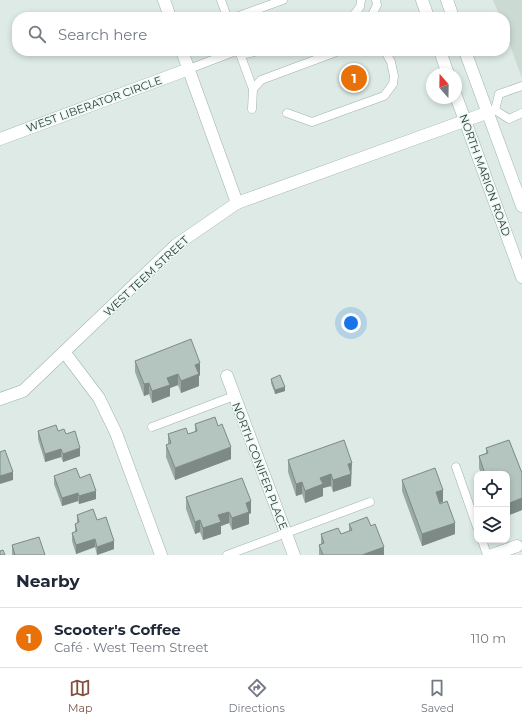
<!DOCTYPE html>
<html lang="en">
<head>
<meta charset="utf-8">
<style>
	:root { --surface:#fff; --page:#f2f2f3; --text:#1f2937; --muted:#747a83; --line:#e0e1e3; --accent:#805141 }
	body { margin:0; font-family:Montserrat,sans-serif; background:var(--page); color:var(--text) }
	.controls { position:absolute; right:12px; bottom:12px; display:grid; overflow:hidden; border-radius:8px; box-shadow:0 2px 6px #0003 }
	.controls button { width:36px; height:36px; display:grid; place-items:center; padding:0; border:0; border-bottom:1px solid var(--line); background:var(--surface); color:var(--text); font:20px sans-serif }
	.compass { position:absolute; left:426px; top:68px; width:36px; height:36px; border-radius:50%; background:var(--surface); box-shadow:0 2px 6px #0003; rotate:340deg }
	.you { position:absolute; left:351px; top:323px; width:14px; height:14px; margin:-10px; border:3px solid #fff; border-radius:50%; background:#1a73e8; box-shadow:0 0 0 6px #1a73e833 }
	.badge { display:grid; place-items:center; width:26px; height:26px; border-radius:50%; background:var(--accent); color:#fff; font-size:13px; font-weight:700 }
	.pin { position:absolute; translate:-50% -50%; border:2px solid #fff; box-shadow:0 1px 4px #0006 }
	.list { margin:0; padding:0; list-style:none }
	h2 { display:flex; justify-content:space-between; align-items:center; height:52px; margin:0; padding:0 16px; font-size:17px }
	h2 small { font-size:13px; font-weight:400; color:var(--muted) }
	.list li { display:grid; grid-template-columns:26px 1fr auto; gap:12px; align-items:center; box-sizing:border-box; height:60px; padding:0 16px; border-top:1px solid var(--line) }
	.list b { display:block; font-size:15px; white-space:nowrap }
	.list p { margin:0; font-size:13px; white-space:nowrap; color:var(--muted) }
	.list em { font-size:13px; font-style:normal; color:var(--muted) }
	.icon { flex:none; width:22px; height:22px; fill:none; stroke:currentColor; stroke-width:2; stroke-linecap:round; stroke-linejoin:round }
	.map { position:relative; flex:none; width:522px; height:555px; overflow:hidden }
	.search { position:absolute; background:var(--surface); box-shadow:0 2px 6px #0003; left:12px; right:12px; top:12px; height:44px; display:flex; align-items:center; gap:10px; box-sizing:border-box; padding:0 14px; border-radius:16px; color:var(--muted); font-size:15px }
	.sheet { height:112px; background:var(--surface) }
	nav { display:flex; justify-content:space-around; align-items:center; box-sizing:border-box; height:56px; border-top:1px solid var(--line); background:var(--surface); font-size:11px; color:var(--muted) }
	nav a { display:grid; justify-items:center; gap:2px }
	nav .on { color:var(--accent) }
	.map>svg:first-child { display:block }
</style>
</head>
<body>
<div class="map">
<svg width="522" height="555" viewBox="0 0 522 555">
	<rect width="100%" height="100%" fill="#ddeae5"/>
	<polygon fill="#ccdad4" points="493,0 522,0 522,78 505,32 505,17 500,17"/>
	<g fill="none" stroke-linecap="round" stroke-linejoin="round">
		<g stroke="#a0b2ac" stroke-width="9">
			<g id="lane">
				<polyline points="221,0 227,17"/>
				<polyline points="236,17 283,0"/>
				<polyline points="352,17 360,7 361,0"/>
				<polyline points="371,17 377,5 376,0"/>
				<polyline points="239,51 253,89"/>
				<polyline points="241,51 247,54 258,51"/>
				<polyline points="189,69 236,51"/>
				<polyline points="252,109 253,89 261,80 339,51"/>
				<polyline points="495,110 499,94 522,86"/>
				<polyline points="495,110 509,119 522,113"/>
				<polyline points="287,113 312,122 384,96 393,84 394,76 391,62 385,51"/>
				<polyline points="152,427 234,396"/>
				<polyline points="456,467 477,527"/>
				<polyline points="482,540 487,555"/>
				<polyline points="227,555 370,502"/>
			</g>
		</g>
		<g stroke="#a0b2ac" stroke-width="13">
			<g id="street">
				<polyline points="164,0 170,17"/>
				<polyline points="182,51 237,203"/>
				<polyline points="0,139 189,69"/>
				<polyline points="65,353 99,398 116,433 161,555"/>
				<polyline points="227,376 294,555"/>
				<polyline points="0,399 23,391 176,245 237,203 489,112"/>
				<polyline points="492,555 517,546"/>
			</g>
		</g>
		<g stroke="#9cb6ae" stroke-width="13">
			<g id="secondary">
				<polyline points="422,0 428,17"/>
				<polyline points="447,0 453,17"/>
				<polyline points="440,51 448,74"/>
				<polyline points="465,51 522,206"/>
				<polyline points="456,96 522,277"/>
			</g>
		</g>
		<use href="#lane" stroke="#fff" stroke-width="8"/>
		<use href="#street" stroke="#fff" stroke-width="12"/>
		<use href="#secondary" stroke="#fff" stroke-width="12"/>
	</g>
	<g fill="#9aa9a3">
		<polygon points="135,361 200,375 199,376 199,386 181,393 178,385 170,388 170,396 152,403 149,394 144,396 135,372"/>
		<polygon points="271,379 285,391 275,394 271,383"/>
		<polygon points="195,424 231,459 175,480 166,457 166,445 168,444 168,434 188,434 195,432"/>
		<polygon points="38,431 58,431 66,434 80,456 63,462 61,457 45,462 38,439"/>
		<polygon points="509,440 522,473 522,510 507,516 507,474 481,474 479,468 479,456 486,453 486,448"/>
		<polygon points="288,460 352,475 351,475 351,486 333,492 331,486 323,488 323,496 305,503 302,494 296,496 288,472"/>
		<polygon points="54,476 80,478 96,499 79,504 78,501 62,506 54,484"/>
		<polygon points="402,480 443,502 440,503 455,534 422,546 402,491"/>
		<polygon points="186,497 251,513 249,514 249,524 232,530 229,523 221,526 221,534 203,540 200,532 195,534 186,509"/>
		<polygon points="77,515 97,520 114,549 97,555 95,547 76,554 72,541 72,533 75,532 75,524 77,523"/>
		<polygon points="349,524 371,526 384,555 319,555 319,545 321,544 321,534 341,534 349,531"/>
		<polygon points="12,545 45,555 12,555"/>
	</g>
	<g fill="#7d8a85">
		<polygon points="200,363 200,375 199,376 199,386 181,393 181,381 195,365"/>
		<polygon points="178,374 178,385 170,388 170,396 152,403 152,391 167,378"/>
		<polygon points="149,383 149,394 144,396 144,384"/>
		<polygon points="285,387 285,391 275,394 275,390"/>
		<polygon points="231,447 231,459 175,480 175,468"/>
		<polygon points="80,448 80,456 63,462 63,454"/>
		<polygon points="61,449 61,457 45,462 45,454"/>
		<polygon points="352,463 351,486 333,492 333,480 348,464"/>
		<polygon points="493,471 493,474 485,474"/>
		<polygon points="13,472 13,480 0,484 0,476"/>
		<polygon points="331,474 331,486 323,488 323,496 305,503 305,491 320,478"/>
		<polygon points="302,482 302,494 296,496 296,484"/>
		<polygon points="443,490 443,502 436,504 436,492"/>
		<polygon points="96,491 96,499 79,504 79,496"/>
		<polygon points="78,493 78,501 62,506 62,498"/>
		<polygon points="522,498 522,510 507,516 507,504"/>
		<polygon points="251,501 251,513 249,514 249,524 232,530 232,518 246,503"/>
		<polygon points="229,512 229,523 221,526 221,534 203,540 203,528 218,515"/>
		<polygon points="200,520 200,532 195,534 195,522"/>
		<polygon points="455,523 455,534 422,546 422,534"/>
		<polygon points="95,539 95,547 76,554 76,545"/>
		<polygon points="114,541 114,549 97,555 97,547"/>
		<polygon points="384,547 384,555 362,555"/>
	</g>
	<g fill="#b3c5be" stroke="#7d8a85">
		<polygon points="191,339 200,363 195,365 199,374 181,381 178,374 167,378 170,385 152,391 149,383 144,384 135,361"/>
		<polygon points="280,375 285,387 275,390 271,379"/>
		<polygon points="215,417 218,426 222,424 231,447 175,468 166,445 171,443 168,434 186,428 188,434 197,431 195,424"/>
		<polygon points="56,425 58,431 64,429 66,434 75,431 80,448 63,454 61,449 45,454 38,431"/>
		<polygon points="344,440 352,463 348,464 351,474 333,480 331,474 320,478 323,484 305,491 302,482 296,484 288,460"/>
		<polygon points="509,440 522,473 522,498 507,504 507,474 494,474 493,471 485,474 479,456 488,453 486,448"/>
		<polygon points="5,450 13,472 0,476 0,452"/>
		<polygon points="76,468 80,478 90,474 96,491 79,496 78,493 62,498 54,476"/>
		<polygon points="435,468 443,490 436,492 440,504 447,501 455,523 422,534 402,480"/>
		<polygon points="242,478 251,501 246,503 249,512 232,518 229,512 218,515 221,522 203,528 200,520 195,522 186,497"/>
		<polygon points="93,509 97,520 106,517 114,541 97,547 95,539 76,545 72,533 77,531 75,524 79,522 77,515"/>
		<polygon points="367,517 371,526 375,524 384,547 362,555 323,555 319,545 324,543 321,534 338,528 341,534 352,530 349,524"/>
		<polygon points="39,537 45,555 15,555 12,545"/>
		<polygon points="3,550 5,555 0,555 0,551"/>
	</g>
	<g text-anchor="middle" stroke-width="3" stroke-linejoin="round" paint-order="stroke">
		<g font-size="11" fill="#1f3a34" stroke="#eef7f3">
			<text transform="translate(94 104) rotate(-20)" y="4">WEST LIBERATOR CIRCLE</text>
			<text transform="translate(485 175) rotate(70)" y="4">NORTH MARION ROAD</text>
			<text transform="translate(146 276) rotate(-43)" y="4">WEST TEEM STREET</text>
			<text transform="translate(260 466) rotate(69)" y="4">NORTH CONIFER PLACE</text>
		</g>
	</g>
</svg>
<div class="controls">
<button><svg class="icon" aria-label="locate" viewBox="0 0 24 24"><circle cx="12" cy="12" r="6"/><path d="M12 2v4M12 18v4M2 12h4M18 12h4"/></svg></button>
<button><svg class="icon" aria-label="layers" viewBox="0 0 24 24"><path d="M12 4l9 5-9 5-9-5zM3 14l9 5 9-5"/></svg></button>
</div>
<svg class="compass" viewBox="-18 -18 36 36"><path d="M0-13l5 13h-10z" fill="#e53935"/><path d="M0 13l5-13h-10z" fill="#747a83"/></svg>
<div class="you"></div>
<div class="pin badge" style="left:354px;top:78px;background:#e8710a">1</div>
<div class="search"><svg class="icon" aria-label="search" viewBox="0 0 24 24"><circle cx="10" cy="10" r="6"/><path d="M15 15l6 6"/></svg>Search here</div>
</div>
<section class="sheet">
<h2>Nearby<small></small></h2>
<ul class="list">
<li><span class="badge" style="background:#e8710a">1</span><div><b>Scooter's Coffee</b><p>Café · West Teem Street</p></div><em>110 m</em></li>
</ul>
</section>
<nav>
<a class="on"><svg class="icon" aria-label="map" viewBox="0 0 24 24"><path d="M3 6l6-2 6 2 6-2v14l-6 2-6-2-6 2zM9 4v14M15 6v14"/></svg>Map</a>
<a><svg class="icon" aria-label="directions" viewBox="0 0 24 24"><path d="M12 3l9 9-9 9-9-9zM9 14v-3h6M13 9l2 2-2 2"/></svg>Directions</a>
<a><svg class="icon" aria-label="saved" viewBox="0 0 24 24"><path d="M7 4h10v16l-5-4-5 4z"/></svg>Saved</a>
</nav>
</body>
</html>
